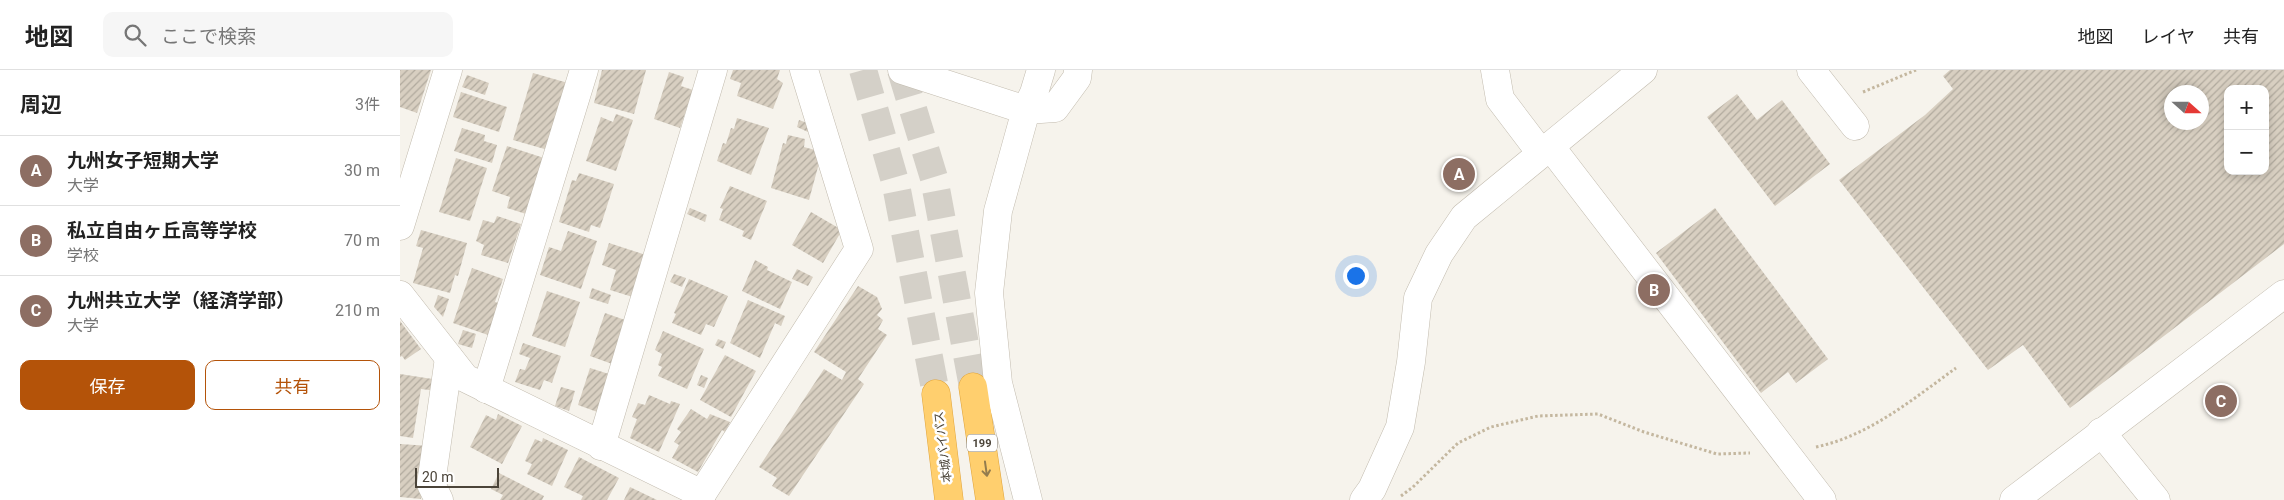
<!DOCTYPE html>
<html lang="ja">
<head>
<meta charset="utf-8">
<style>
	:root { --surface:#fff; --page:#f6f6f6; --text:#222; --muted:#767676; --line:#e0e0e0; --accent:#b45309 }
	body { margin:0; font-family:Roboto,"Noto Sans JP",sans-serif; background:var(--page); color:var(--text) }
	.controls { position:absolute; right:15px; top:15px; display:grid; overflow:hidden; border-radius:10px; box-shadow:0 2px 8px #0003 }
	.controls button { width:45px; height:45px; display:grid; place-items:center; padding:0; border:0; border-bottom:1px solid var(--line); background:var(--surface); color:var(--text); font:25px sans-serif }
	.compass { position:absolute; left:1764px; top:15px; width:45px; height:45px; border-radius:50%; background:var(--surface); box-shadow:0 2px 8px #0003; rotate:111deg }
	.scale { position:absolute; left:15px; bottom:12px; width:84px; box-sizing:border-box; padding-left:5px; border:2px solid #4b4439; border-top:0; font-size:14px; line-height:18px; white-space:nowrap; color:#4b4439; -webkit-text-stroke:4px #fff; paint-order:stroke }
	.you { position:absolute; left:955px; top:205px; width:18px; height:18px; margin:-12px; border:4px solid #fff; border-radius:50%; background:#1a73e8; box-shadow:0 0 0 8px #1a73e833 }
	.badge { display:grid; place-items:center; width:32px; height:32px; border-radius:50%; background:var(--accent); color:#fff; font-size:16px; font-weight:700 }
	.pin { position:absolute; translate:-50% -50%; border:2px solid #fff; box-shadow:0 1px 5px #0006 }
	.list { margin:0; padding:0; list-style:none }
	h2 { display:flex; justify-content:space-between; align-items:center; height:65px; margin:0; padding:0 20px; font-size:21px }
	h2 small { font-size:16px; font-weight:400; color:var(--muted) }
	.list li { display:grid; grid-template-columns:32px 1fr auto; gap:15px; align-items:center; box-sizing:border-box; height:70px; padding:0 20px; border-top:1px solid var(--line) }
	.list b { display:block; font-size:19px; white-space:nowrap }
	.list p { margin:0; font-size:16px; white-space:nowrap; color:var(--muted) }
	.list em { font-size:16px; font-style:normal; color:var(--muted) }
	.actions { display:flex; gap:10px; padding:15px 20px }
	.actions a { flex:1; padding:11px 0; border:1px solid var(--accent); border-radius:10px; text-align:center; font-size:18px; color:var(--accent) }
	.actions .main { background:var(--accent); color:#fff }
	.icon { flex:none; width:28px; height:28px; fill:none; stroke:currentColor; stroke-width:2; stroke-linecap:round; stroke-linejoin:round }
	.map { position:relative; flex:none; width:1884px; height:430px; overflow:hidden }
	header { display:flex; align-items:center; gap:30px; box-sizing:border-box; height:70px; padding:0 25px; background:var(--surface); border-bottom:1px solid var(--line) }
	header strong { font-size:24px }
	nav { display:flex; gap:28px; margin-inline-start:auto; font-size:18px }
	.search { width:350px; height:45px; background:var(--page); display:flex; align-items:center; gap:12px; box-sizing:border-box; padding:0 18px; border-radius:10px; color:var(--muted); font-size:19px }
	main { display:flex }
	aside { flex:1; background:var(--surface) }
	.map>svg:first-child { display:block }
</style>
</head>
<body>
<header>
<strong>地図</strong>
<div class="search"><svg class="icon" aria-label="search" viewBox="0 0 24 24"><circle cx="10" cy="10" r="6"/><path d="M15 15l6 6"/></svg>ここで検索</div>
<nav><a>地図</a><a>レイヤ</a><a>共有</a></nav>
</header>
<main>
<aside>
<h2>周辺<small>3件</small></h2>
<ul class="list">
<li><span class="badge" style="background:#8d6e63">A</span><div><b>九州女子短期大学</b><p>大学</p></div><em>30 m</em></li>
<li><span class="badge" style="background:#8d6e63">B</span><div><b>私立自由ヶ丘高等学校</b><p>学校</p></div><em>70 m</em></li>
<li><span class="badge" style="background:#8d6e63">C</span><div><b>九州共立大学（経済学部）</b><p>大学</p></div><em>210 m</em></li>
</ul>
<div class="actions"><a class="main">保存</a><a>共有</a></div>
</aside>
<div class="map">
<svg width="1884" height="430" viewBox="0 0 1884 430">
	<defs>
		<pattern id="building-hatch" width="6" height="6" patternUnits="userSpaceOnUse" patternTransform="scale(1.25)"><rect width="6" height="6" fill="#d8cfc1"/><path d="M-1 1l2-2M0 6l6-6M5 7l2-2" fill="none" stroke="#b1aa9e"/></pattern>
	</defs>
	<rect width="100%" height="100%" fill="#f6f3ec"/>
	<g fill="url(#building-hatch)" fill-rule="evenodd">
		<polygon points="0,0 31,0 17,43 0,37"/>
		<polygon points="202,0 246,0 234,44 194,33"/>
		<polygon points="333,0 380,0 377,9 383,13 373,39 337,26 341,13 330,9"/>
		<path d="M1550 0H1884V174L1670 338 1623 275 1588 300 1439 110 1525 45 1553 19 1543 6ZM1828 19H1865V101H1828ZM1772 22H1802V52H1772Z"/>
		<polygon points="269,2 284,7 281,16 293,20 280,58 254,49"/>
		<polygon points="133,3 168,13 148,80 113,70"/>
		<polygon points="67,5 89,13 85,25 62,17"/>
		<polygon points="61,22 107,37 99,62 53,47"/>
		<polygon points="1337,24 1357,50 1382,30 1430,94 1375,136 1307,47"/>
		<polygon points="216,44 233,50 216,101 186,91 201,47 213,52"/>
		<polygon points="337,48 369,58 351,105 317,91 323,73 326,74 331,58 334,59"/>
		<polygon points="399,50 410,54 408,62 397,57"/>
		<polygon points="62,58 85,65 84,71 97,75 92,93 54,81"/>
		<polygon points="388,65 405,69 404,77 422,82 409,130 371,118 383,73 386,74"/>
		<polygon points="107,76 144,88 126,144 107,138 110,127 92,121"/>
		<polygon points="56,88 87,98 70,151 39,142"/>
		<polygon points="179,103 214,114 200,158 191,155 189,162 159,152 172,110 176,111"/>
		<polygon points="330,116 367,131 351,170 342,166 344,161 319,150 323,139 320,138"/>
		<polygon points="290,138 307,145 305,152 287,144"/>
		<polygon points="1315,138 1428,289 1396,313 1388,302 1361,323 1256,183"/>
		<polygon points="411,142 442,160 423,193 392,175"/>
		<polygon points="97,146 121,154 108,193 81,185 84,175 76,171 83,150 94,153"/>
		<polygon points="21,160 67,173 58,206 55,205 50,223 13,213 23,178 16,176"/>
		<polygon points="168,161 197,171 181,219 140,205 149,177 161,181"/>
		<polygon points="209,173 249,186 236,228 210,220 216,200 202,195"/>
		<polygon points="355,190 368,197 367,200 392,212 380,239 342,221"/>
		<polygon points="72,198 103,209 95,232 102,234 91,266 53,253"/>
		<polygon points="397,199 413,207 408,216 392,209"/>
		<polygon points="274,204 286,208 282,217 270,212"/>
		<polygon points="289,209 328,226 314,257 306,254 301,265 272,253 276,244 274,243"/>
		<polygon points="458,216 477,227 482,239 477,245 483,250 478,259 487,265 458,309 464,314 389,426 372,416 377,408 359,397 424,299 442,310 446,302 414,282"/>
		<polygon points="192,218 211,225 208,234 189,228"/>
		<polygon points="147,221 180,232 165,277 132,266"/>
		<polygon points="38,225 49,229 43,247 34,237"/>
		<polygon points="348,230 385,246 381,256 375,253 360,288 330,273"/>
		<polygon points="205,243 225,250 219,267 224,269 215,295 190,286"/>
		<polygon points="0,251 21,279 5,290 2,286 0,287"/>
		<polygon points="63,260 76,264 72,278 58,274"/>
		<polygon points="263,261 304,279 287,319 258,306 262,297 258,295 262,284 255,280"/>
		<polygon points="318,269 326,272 323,279 315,275"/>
		<polygon points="123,273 161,286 152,313 144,310 140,320 115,312 120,299 125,300 130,288 119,284"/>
		<polygon points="325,285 356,301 331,347 300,330"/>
		<polygon points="190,298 212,305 200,343 178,335"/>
		<polygon points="0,304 39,310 37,321 21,319 13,368 0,366"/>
		<polygon points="301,305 308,308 304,318 297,315"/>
		<polygon points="161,317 175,321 169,341 155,336"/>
		<polygon points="249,325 270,334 271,331 280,334 259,382 230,368 237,349 232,347 238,333 245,335"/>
		<polygon points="291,339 307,349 310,344 330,352 325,362 322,360 298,402 272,388 279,375 274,372 281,362 277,359"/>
		<polygon points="98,344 122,356 102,394 70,377 86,345 96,350"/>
		<polygon points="143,368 168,380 152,416 127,404 132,394 125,391 135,369 142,372"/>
		<polygon points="0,374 30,376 23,397 21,429 0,427"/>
		<polygon points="179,387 219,408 207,430 181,430 183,426 164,417"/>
		<polygon points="99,403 144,426 142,430 100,430 103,425 91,419"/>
		<polygon points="230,417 257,430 224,430"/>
	</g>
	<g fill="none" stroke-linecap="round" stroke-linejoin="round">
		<g stroke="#d4d0c8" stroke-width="28" stroke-dasharray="28 14" stroke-linecap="butt">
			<polyline points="463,0 496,115 536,324"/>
			<polyline points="501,0 534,108 573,317"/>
		</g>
		<g stroke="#c2bbae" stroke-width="29">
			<g id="minor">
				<polyline points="502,0 626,40 598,141 589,223 598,313 628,430"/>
				<polyline points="641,0 634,23 626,40 655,38 677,8 678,0"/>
				<polyline points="1095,0 1100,29 1141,83"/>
				<polyline points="1411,0 1455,56"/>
				<polyline points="1150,76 1422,430"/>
				<polyline points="0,156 48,0"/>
				<polyline points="0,225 65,308 302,424"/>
				<polyline points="86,319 184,0"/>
				<polyline points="1701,362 1756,430"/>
				<polyline points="201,376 313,0"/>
				<polyline points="39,430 31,414 49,288"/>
				<polyline points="298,430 459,179 404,0"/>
				<polyline points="964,430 972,419 1000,357 1011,292 1018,228 1039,184 1064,147 1243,0"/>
				<polyline points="1614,430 1884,224"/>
			</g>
		</g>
		<g stroke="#e0a43c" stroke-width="29">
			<g id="highway">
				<polyline points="573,317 590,430"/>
				<polyline points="536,324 549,430"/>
			</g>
		</g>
		<g stroke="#c4b79f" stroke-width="3" stroke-dasharray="2.5 2.5" stroke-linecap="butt">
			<polyline points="1463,22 1516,0"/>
			<path d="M1416 377C1469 366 1513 329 1556 298"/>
			<polyline points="1001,426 1013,417 1058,373 1091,357 1138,346 1198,344 1244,362 1317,384 1350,383"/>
		</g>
		<use href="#minor" stroke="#fff" stroke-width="28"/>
		<use href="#highway" stroke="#ffcf6e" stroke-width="28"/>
	</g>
	<defs><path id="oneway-shaft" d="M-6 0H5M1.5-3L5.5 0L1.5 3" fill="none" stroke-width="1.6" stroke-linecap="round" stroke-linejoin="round" transform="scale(1.25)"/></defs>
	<use stroke="#937c4e" href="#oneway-shaft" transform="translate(586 399) rotate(82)"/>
	<g text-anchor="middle" stroke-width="5" stroke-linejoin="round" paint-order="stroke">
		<rect fill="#fff" stroke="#817c74" stroke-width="1" x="567" y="364.5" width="30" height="17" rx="4"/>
		<g font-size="11" font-weight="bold" fill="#4b4439">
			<text x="582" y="377">199</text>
		</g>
		<g font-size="12" fill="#4b4439" stroke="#fff">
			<text transform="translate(543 377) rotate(-97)" y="4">本城バイパス</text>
		</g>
	</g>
</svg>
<div class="controls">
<button>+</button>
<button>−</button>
</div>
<svg class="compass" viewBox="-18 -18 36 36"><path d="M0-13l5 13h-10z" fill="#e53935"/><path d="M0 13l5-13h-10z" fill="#767676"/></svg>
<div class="scale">20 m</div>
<div class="you"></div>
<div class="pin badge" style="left:1059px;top:104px;background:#8d6e63">A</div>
<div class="pin badge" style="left:1254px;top:220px;background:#8d6e63">B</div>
<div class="pin badge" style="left:1821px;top:331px;background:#8d6e63">C</div>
</div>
</main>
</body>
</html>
